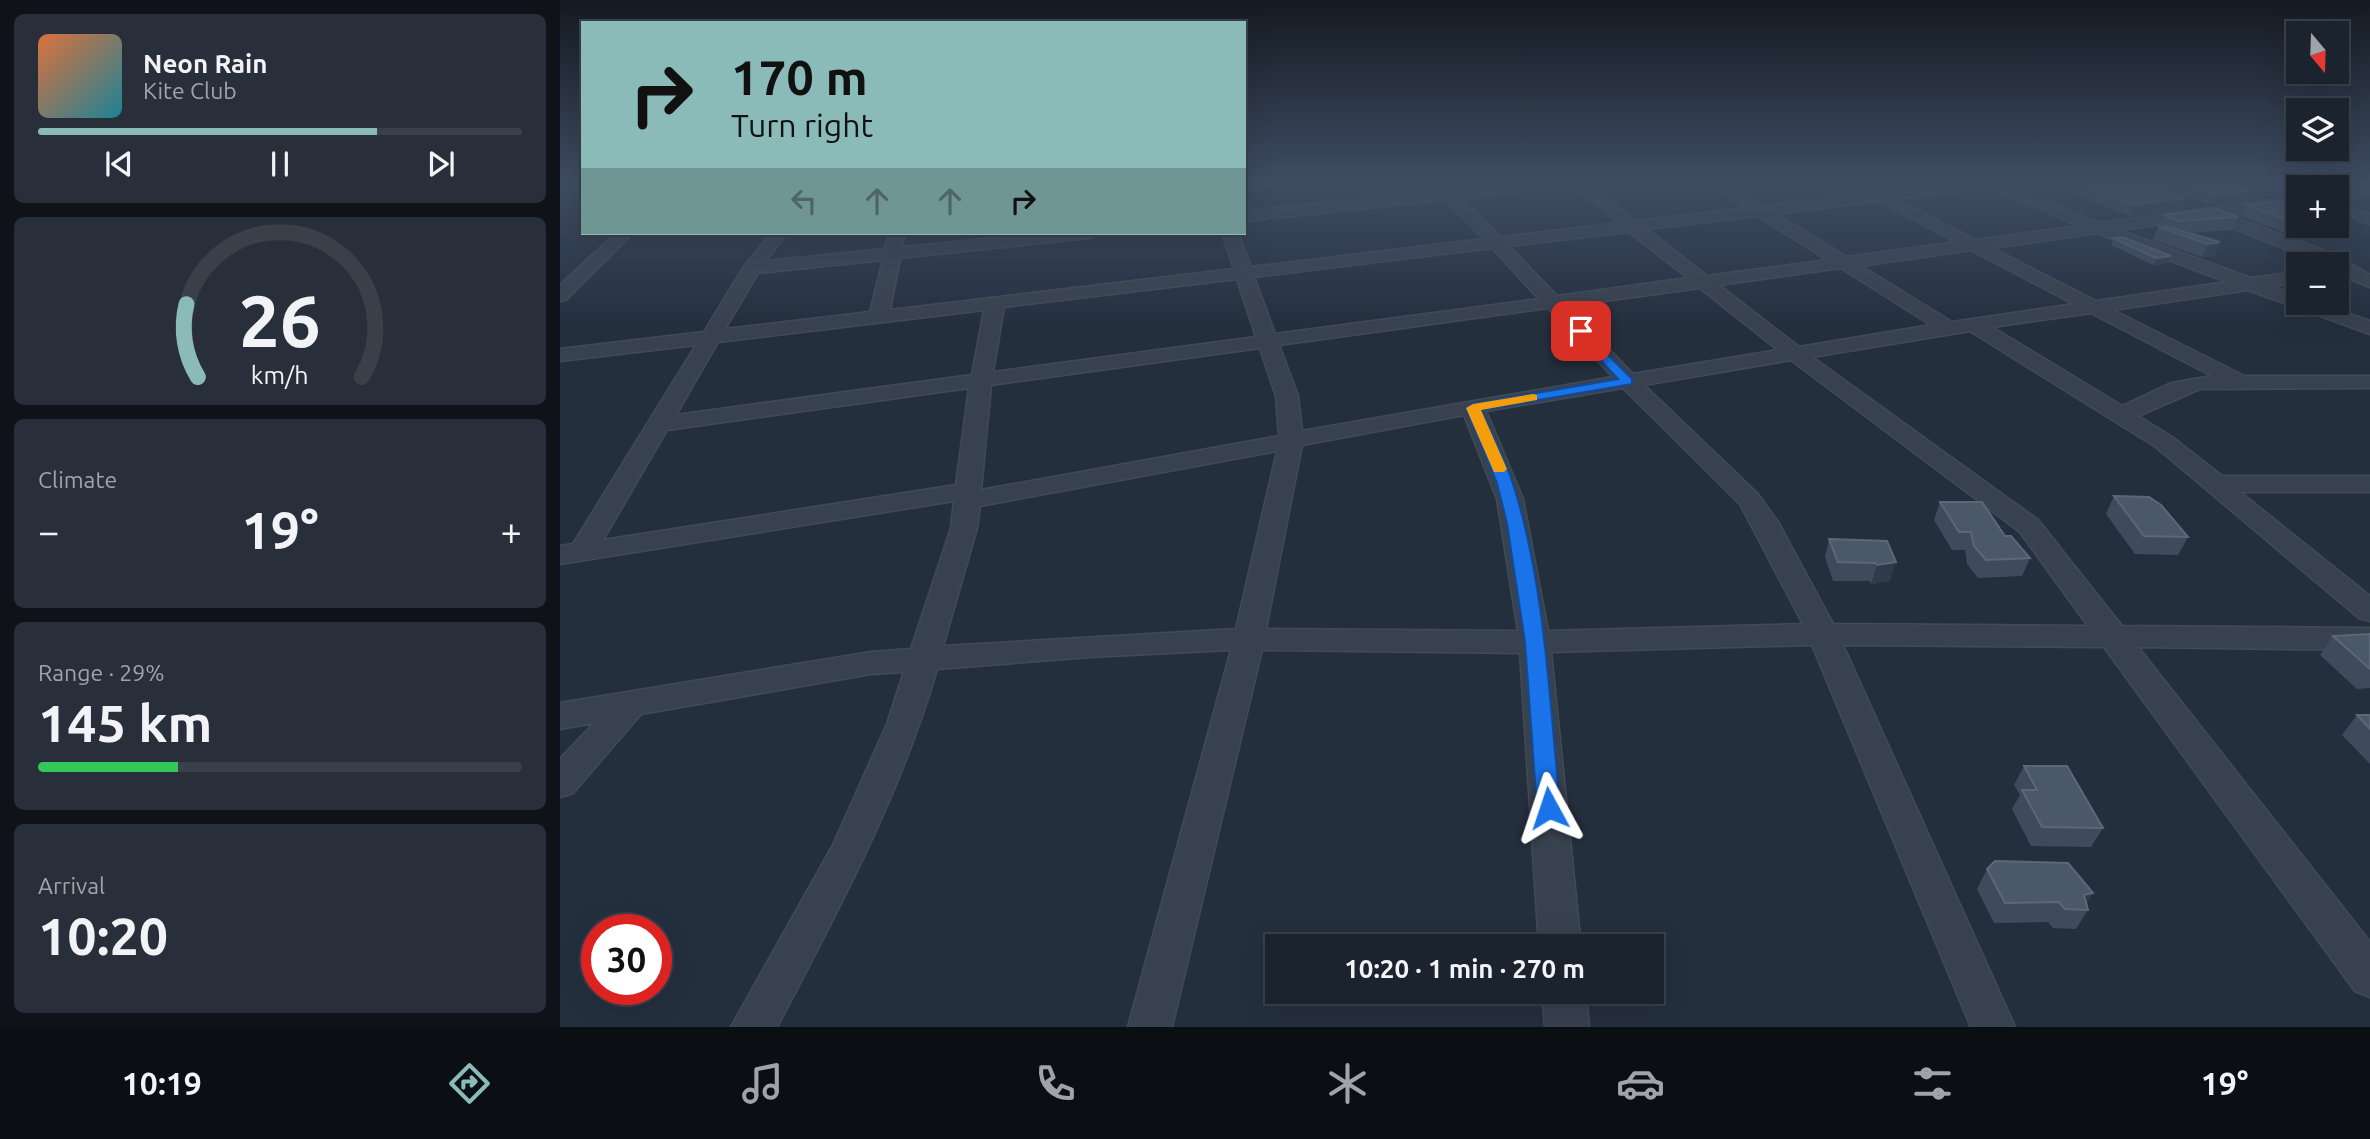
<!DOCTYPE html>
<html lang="en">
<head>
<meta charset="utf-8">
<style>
	body { margin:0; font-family:Ubuntu,sans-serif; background:#282f3a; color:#f1f3f6; height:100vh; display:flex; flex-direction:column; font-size:26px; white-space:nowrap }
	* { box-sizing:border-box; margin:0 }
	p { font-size:23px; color:#a0a4aa }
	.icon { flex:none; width:38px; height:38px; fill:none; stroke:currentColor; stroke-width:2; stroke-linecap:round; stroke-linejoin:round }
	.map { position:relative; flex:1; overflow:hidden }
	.sheet { display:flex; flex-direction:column; gap:14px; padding:14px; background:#0f1319; width:560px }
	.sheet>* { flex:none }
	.hud { position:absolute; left:21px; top:21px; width:665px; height:214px; border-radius:0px; box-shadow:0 7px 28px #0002,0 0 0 2px #39404a; background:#8bbbb9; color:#111; overflow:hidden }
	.needle { width:46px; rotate:161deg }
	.tools { position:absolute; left:1726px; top:21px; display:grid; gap:14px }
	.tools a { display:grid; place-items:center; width:63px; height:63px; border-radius:0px; background:#1b232e; box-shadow:0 7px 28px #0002,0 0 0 2px #39404a; font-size:35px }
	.speed { position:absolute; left:21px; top:914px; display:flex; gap:14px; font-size:35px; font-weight:700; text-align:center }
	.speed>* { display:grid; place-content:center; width:91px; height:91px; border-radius:50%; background:#1b232e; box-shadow:0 7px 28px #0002,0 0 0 2px #39404a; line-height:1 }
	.speed .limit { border:10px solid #d22; background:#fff; color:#111 }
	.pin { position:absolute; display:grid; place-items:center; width:60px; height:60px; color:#fff; margin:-30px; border-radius:14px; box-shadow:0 4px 10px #0006 }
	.me { position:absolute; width:77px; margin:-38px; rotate:355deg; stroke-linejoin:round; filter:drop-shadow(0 0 5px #0008) }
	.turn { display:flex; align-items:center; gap:24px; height:147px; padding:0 35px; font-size:32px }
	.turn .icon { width:91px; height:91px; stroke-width:2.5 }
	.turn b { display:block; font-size:49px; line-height:60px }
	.lanes { display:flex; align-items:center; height:66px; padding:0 35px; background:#0003; justify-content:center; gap:35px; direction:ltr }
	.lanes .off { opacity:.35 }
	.big { font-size:52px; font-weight:600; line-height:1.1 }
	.sheet .widget { flex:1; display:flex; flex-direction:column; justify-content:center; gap:10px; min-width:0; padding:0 24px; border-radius:10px; background:#282f3a }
	.sheet .dial { align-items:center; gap:0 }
	.dial svg { height:182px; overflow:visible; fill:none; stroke:#39404a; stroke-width:7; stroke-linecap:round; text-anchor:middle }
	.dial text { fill:#f1f3f6; stroke:none }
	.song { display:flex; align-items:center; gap:21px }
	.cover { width:84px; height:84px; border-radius:10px; background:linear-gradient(135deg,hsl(20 70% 55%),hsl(190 70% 35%)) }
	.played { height:7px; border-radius:4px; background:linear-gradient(90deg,#8bbbb9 70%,#39404a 70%) }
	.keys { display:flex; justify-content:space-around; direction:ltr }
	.heat { display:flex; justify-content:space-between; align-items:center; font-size:38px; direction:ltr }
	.charge { height:10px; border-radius:5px; background:linear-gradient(90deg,#34c759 29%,#39404a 0) }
	.trip { position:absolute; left:705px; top:934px; width:399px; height:70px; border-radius:0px; background:#1b232e; box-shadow:0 7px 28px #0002,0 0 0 2px #39404a; font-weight:600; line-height:70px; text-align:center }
	.tabs { display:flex; height:112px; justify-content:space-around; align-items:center; background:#0b0e12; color:#a0a4aa }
	.tabs .icon { width:49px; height:49px }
	.tabs .current { color:#8bbbb9 }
	.tabs b { font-size:32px; color:#f1f3f6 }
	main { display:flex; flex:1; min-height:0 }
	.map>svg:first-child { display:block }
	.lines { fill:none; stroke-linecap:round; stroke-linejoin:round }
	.street-casing { stroke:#414a57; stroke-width:3 }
	.street { fill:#38414e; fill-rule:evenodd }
	.wall { fill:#3f4b5c }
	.shaded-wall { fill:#2f3b4b }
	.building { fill:#4b5868; stroke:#5c6777; stroke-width:2 }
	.route { fill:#1a73e8; stroke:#114b97; stroke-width:2 }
	.slow { fill:#f59e0b }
</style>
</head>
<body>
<main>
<section class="sheet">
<div class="widget">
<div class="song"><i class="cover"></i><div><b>Neon Rain</b><p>Kite Club</p></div></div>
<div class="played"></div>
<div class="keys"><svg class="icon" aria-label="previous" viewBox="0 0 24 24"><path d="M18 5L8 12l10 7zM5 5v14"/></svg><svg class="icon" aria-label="pause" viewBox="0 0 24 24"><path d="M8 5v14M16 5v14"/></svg><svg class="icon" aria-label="next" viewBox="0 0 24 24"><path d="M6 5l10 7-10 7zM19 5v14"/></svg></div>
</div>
<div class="widget dial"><svg viewBox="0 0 100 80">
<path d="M14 69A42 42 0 1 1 86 69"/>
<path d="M14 69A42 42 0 0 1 9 37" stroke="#8bbbb9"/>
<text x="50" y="56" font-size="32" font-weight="700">26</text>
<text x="50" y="72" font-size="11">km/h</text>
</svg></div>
<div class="widget"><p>Climate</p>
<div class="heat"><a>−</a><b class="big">19°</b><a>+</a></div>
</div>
<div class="widget"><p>Range · 29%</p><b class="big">145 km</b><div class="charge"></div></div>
<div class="widget"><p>Arrival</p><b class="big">10:20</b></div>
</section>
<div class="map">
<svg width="1810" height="1027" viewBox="0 0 1810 1027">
	<rect width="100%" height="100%" fill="#242f3e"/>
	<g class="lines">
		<defs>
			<path id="street" d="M871,182h15l8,8 79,-8h52l51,39 110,-13 -39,-26h17l39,24 114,-15 91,-9h41l-2,3 93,38 193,-26 -40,-15h21l24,7v17l-70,9 106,39 36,21v12l-25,-10 -9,1v-14h-11l-118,-46 -88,12 132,48 47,-6v10l-26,4 26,10v7h19l53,18v13l-122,-44 -135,20 131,66h126v12l-170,1 -62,27 34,21 50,39h148v16h-130l130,104v25l-11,-3 -203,-171 -186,-116 -158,26 226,163 84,106 248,2v22l-232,-3 232,295v55l-15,-6 -251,-344 -261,-2 172,382h-44l-159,-382 -261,7 30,295h-42l-19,-294 -258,-3 -90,377h-44l103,-377 -141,7 -153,12c-37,127 -99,242 -160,358h-46l102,-182 54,-121 17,-52 -33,2 -230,40 -68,79 -13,4v-38l34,-36 -34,6v-26l311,-51 40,-3 40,-121 3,-27 -394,63v-18l13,-2 123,-199 -136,16v-12l144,-17 39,-64 28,-35h16l-21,28 119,-12 4,-16h16l-3,14 143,-14h53l-8,5 -190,20 -10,52 344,-41 -12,-36h16l13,34 233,-28 -38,-39 -202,21v-10l195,-20zM1013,186l46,37 -119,14 -38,-39zM1429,188l90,38 -103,14 -80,-41zM1318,201l78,41 -109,15 -71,-43zM1198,216l69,44 -120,16 -60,-47zM1069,232l59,46 -131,18 -48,-50zM1537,233l130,49 -131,19 -104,-53zM932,248l47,51 -264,35 -21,-57zM1411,250l103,54 -122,18 -91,-56zM323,260l-13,52 -145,17 33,-56zM1281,268l90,57 -132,22 -80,-62zM677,279l19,58 -263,35 11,-65zM1140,288l78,62 -145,24 -66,-68zM988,308l65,69 -311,54 -4,-35 -19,-51zM424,310l-12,65 -296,40 42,-73zM1531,313l121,63 -41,7 -49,23 -130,-79zM700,348l16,48 3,40 -298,54 10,-105zM1231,360l229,172 68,94 -255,-2 -55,-102 -20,-28 -114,-109zM409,388l-13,97 -353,55 64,-110zM1063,388l117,116 63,120 -255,7 -25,-132 -37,-88zM904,415l33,84 21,132 -252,-2 36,-184zM717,451l-41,178 -293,17 34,-118 3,-22z
				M1810,188v8l-34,4v-8z
				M1776,202l34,12v10l-34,-12z
				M56,233h17l-66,66 -7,2v-16z
				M982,992h44l3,35h-44z"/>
		</defs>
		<use href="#street" class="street-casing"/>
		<use href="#street" class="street"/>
	</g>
	<path class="wall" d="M1504,182h79l37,28 -50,6 -69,-27z
		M1589,182h74l27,9 -5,10 -34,4 -62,-22z
		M1686,205l107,11 -6,12 -58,6 -48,-18z
		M1603,215l75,2 -6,13 -43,3 31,9 -6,14 -12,1 -49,-17z
		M1553,238l58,18 -3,7 -15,2 -42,-20z
		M1554,496l74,41 -10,18 -43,-1 -29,-40z
		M1380,502l65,34 25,22 -8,18 -44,2 -11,-14 -2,-14h-13l-18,-30z
		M1269,539l58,2 3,40 -19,3 -1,-3h-37l-8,-24z
		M1810,634v54l-13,1 -37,-34 13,-19z
		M1797,715h13v49l-28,-29z
		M1464,766l79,62 -12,19 -60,-1 -19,-37 8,-14 -6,-10z
		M1427,869l106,24 -6,10 1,7 -12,19 -23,-1 -5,-6 -54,1 -17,-34z"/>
	<path class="shaded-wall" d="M1690,191l-5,10 -34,4 5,-10z
		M1625,198l-5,12 -50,6 4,-11z
		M1793,216l-6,12 -58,6 6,-11h3v3h38v-8z
		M1660,242l-6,14 -12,1 6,-13z
		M1611,256l-3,7 -15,2 3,-7z
		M1336,562l-6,19 -19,3 6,-19z
		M1533,893l-10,17 1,-15z"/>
	<path class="building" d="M1515,182h68l42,16 -51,7z
		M1618,182h45l27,9 -34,4z
		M1738,199v24h-3l-49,-18z
		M1654,208l24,9 -59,4 -16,-6z
		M1776,209l17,7 -17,2z
		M1605,226l55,16 -12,2 -49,-17z
		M1562,237l49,19 -15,2 -43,-20z
		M1554,496l35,1 12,8 27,32 -44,-1z
		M1380,502h42l23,34h6l19,22 -44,2 -12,-14 -3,-14h-12z
		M1269,539l58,2 9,21 -19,3 -1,-2 -38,-1z
		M1810,634v35l-37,-33z
		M1797,715h13v14z
		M1464,766h43l36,62 -61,-1 -20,-37h15z
		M1435,861l73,2 25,30 -9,2 4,15 -23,-1 -6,-7 -54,1 -18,-34z"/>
	<linearGradient id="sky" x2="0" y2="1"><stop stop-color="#141a22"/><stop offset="0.56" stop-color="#3f4d63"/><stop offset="1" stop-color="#3f4d63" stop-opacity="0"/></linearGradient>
	<rect width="1810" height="326" fill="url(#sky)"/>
	<path class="route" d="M1021,328l51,51v5l-151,26c11,25 24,49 32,74 32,99 37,221 47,324l-4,7 -7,2 -8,-2 -4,-7 -12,-166 -18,-119 -10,-40 -31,-75 7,-4 145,-25 -41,-45v-5z"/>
	<path class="slow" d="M973,394l4,1v5l-56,10 26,59 -3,3h-10l-28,-64 7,-4z"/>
</svg>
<div class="tools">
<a><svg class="needle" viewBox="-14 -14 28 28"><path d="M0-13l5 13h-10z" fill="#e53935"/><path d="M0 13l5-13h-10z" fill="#a0a4aa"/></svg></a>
<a><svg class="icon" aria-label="layers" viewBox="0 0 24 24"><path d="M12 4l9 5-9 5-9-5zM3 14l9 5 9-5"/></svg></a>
<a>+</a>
<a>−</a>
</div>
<div class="speed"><div class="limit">30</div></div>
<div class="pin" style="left:1021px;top:331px;background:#d93025"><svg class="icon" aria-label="arrive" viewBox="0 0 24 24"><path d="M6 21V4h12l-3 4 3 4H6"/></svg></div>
<svg class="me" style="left:989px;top:808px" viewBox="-20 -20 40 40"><path d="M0-17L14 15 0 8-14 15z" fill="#1a73e8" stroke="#fff" stroke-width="4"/></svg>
<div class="trip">10:20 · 1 min · 270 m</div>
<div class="hud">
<div class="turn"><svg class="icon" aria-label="right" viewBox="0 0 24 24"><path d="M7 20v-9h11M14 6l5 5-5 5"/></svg><div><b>170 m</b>Turn right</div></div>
<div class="lanes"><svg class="icon off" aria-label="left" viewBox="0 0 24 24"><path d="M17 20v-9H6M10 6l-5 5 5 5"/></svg><svg class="icon off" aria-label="ahead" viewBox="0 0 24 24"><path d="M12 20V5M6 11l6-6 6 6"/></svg><svg class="icon off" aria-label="ahead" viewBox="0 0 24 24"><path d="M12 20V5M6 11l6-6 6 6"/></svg><svg class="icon" aria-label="right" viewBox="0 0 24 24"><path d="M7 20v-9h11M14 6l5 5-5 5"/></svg></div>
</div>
</div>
</main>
<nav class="tabs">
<b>10:19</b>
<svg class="icon current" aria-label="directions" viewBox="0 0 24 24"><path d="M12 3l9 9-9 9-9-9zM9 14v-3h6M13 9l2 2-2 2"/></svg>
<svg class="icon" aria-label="music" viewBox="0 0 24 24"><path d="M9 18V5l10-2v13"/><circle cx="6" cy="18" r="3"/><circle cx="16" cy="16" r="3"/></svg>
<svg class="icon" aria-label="phone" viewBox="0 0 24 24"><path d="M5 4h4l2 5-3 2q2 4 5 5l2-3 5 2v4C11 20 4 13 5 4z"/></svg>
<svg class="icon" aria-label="climate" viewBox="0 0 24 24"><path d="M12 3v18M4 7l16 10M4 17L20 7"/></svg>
<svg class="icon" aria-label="car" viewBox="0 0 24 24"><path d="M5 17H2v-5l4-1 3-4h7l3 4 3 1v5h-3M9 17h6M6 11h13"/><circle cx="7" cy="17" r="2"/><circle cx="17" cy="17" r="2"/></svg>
<svg class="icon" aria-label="filters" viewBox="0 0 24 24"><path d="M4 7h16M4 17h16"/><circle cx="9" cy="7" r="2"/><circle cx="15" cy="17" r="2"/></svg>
<b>19°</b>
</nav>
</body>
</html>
